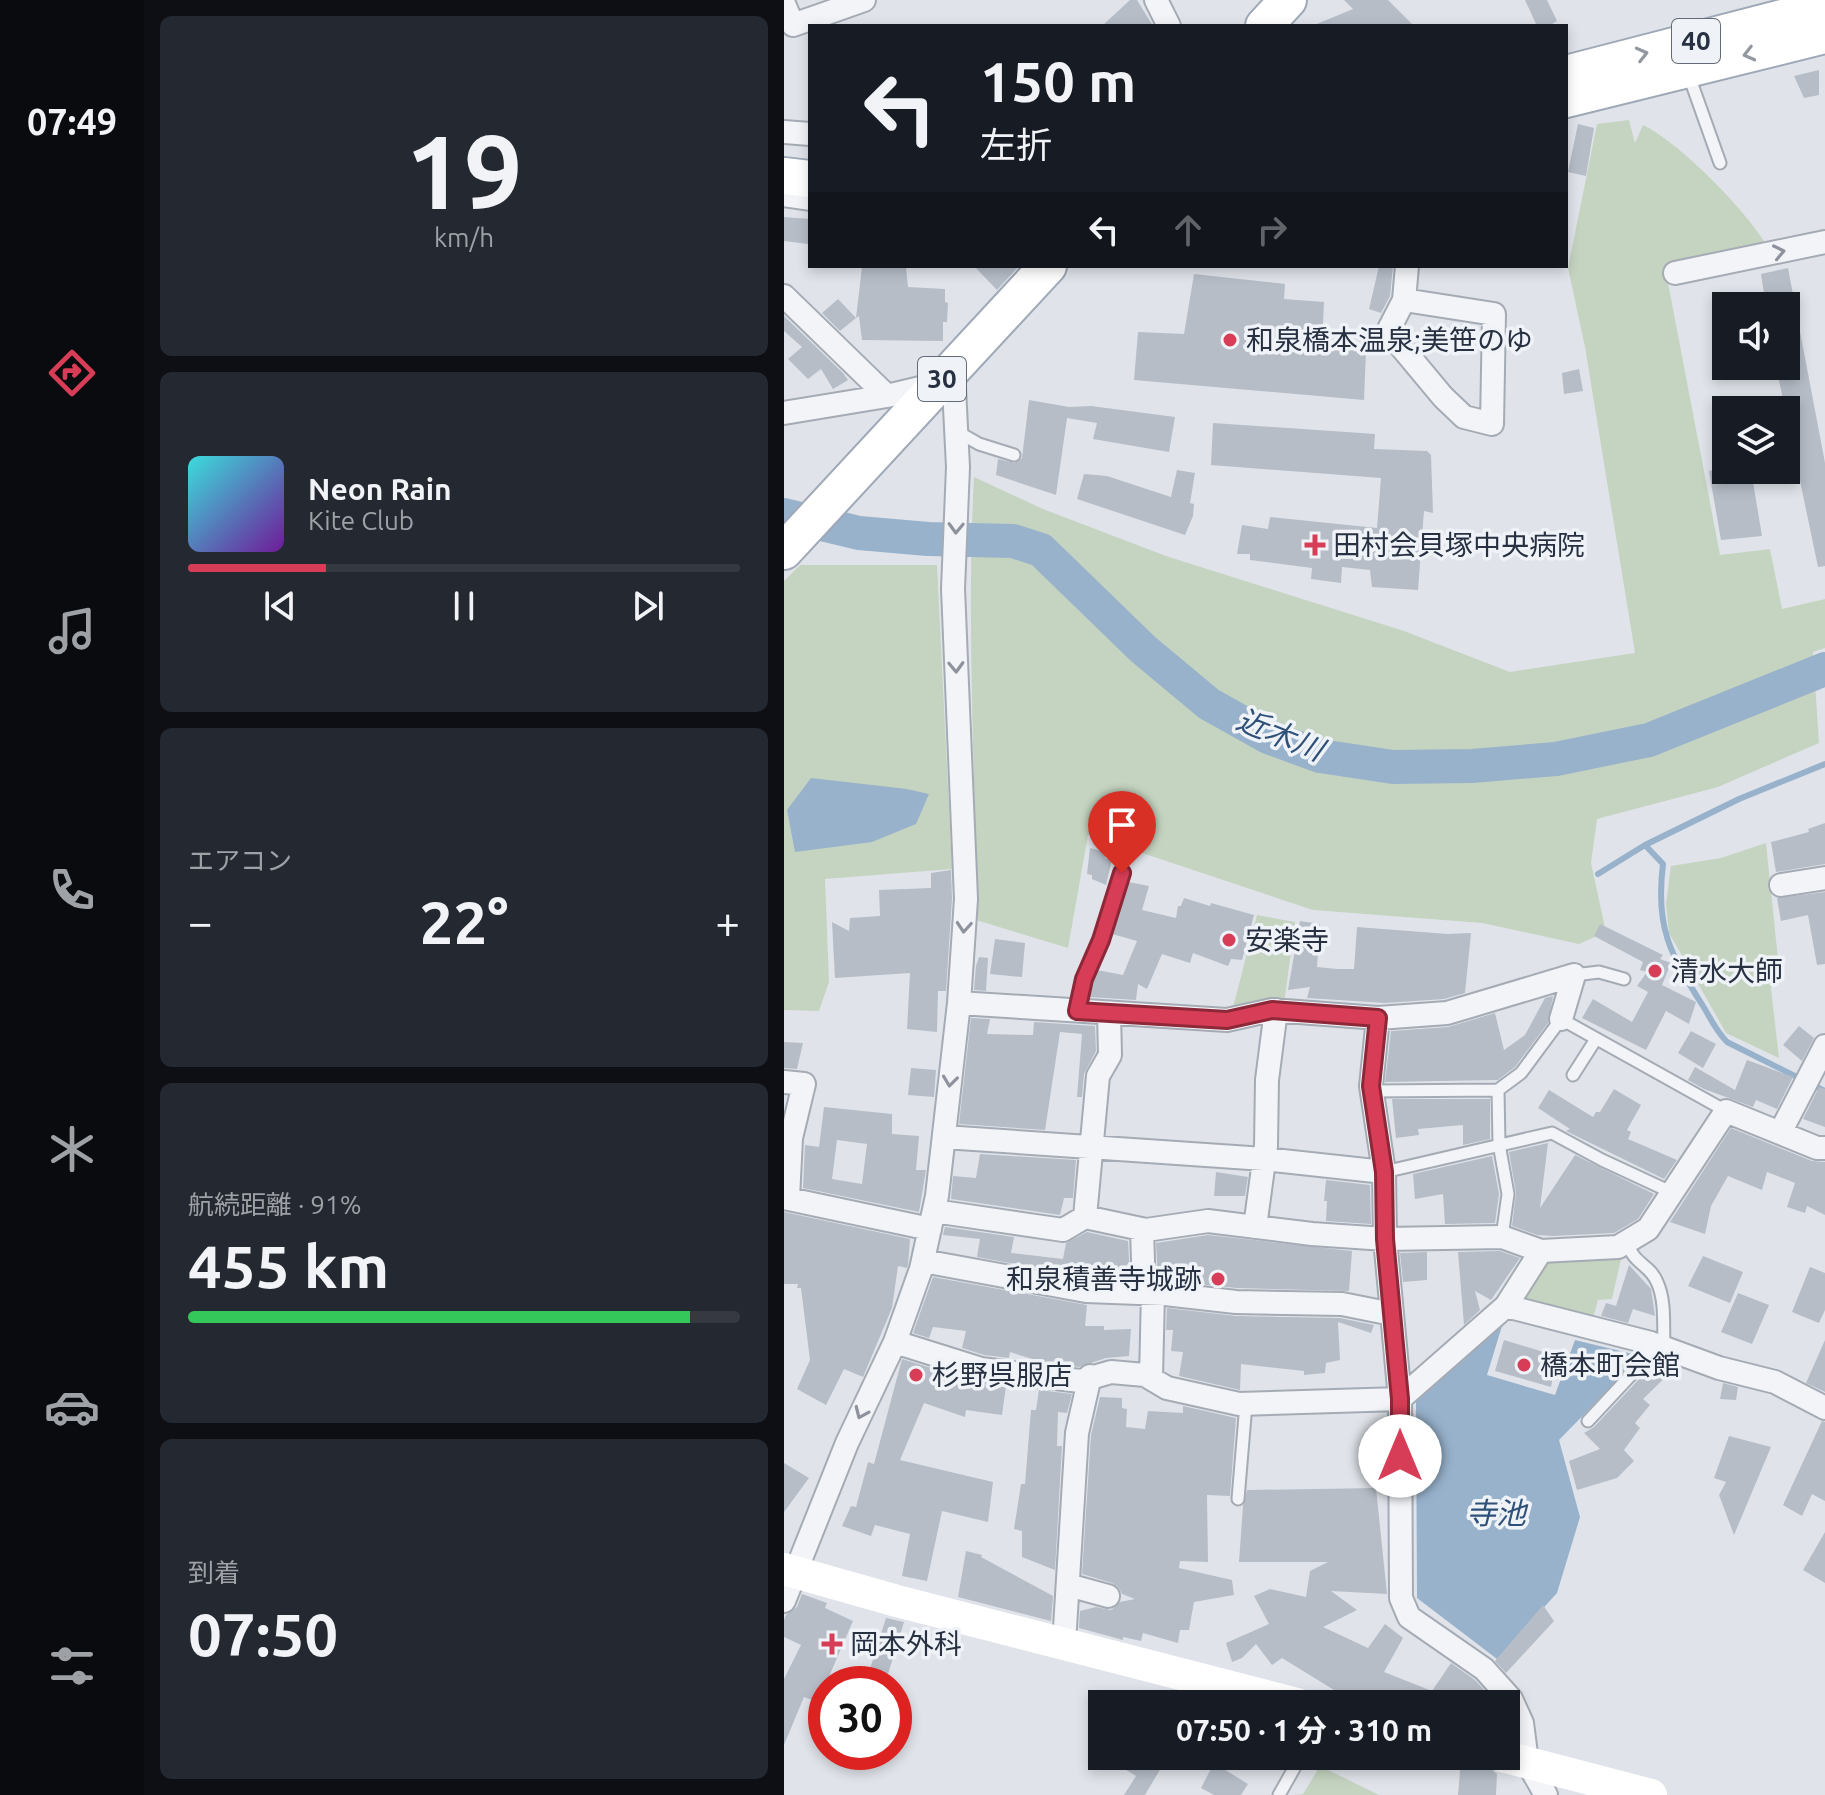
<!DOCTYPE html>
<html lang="ja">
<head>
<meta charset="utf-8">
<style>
	body { margin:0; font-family:Ubuntu,"Noto Sans JP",sans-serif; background:#242831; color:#f1f3f6; height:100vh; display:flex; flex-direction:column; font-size:30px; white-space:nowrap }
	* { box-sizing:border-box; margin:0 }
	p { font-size:26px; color:#9ea1a6 }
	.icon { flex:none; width:44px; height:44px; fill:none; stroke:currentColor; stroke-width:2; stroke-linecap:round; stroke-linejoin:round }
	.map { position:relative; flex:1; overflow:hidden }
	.drawer { display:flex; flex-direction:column; gap:16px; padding:16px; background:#0d0f14; width:640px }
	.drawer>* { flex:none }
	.banner { position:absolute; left:24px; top:24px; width:760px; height:244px; border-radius:0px; box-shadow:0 4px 12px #0003; background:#171b24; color:#f1f3f6; overflow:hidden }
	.tools { position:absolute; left:928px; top:292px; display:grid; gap:16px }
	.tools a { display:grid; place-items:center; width:88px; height:88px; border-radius:0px; background:#171b24; box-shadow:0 4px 12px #0003; font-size:40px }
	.speed { position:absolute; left:24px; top:1666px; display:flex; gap:16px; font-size:40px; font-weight:700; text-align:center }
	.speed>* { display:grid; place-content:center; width:104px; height:104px; border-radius:50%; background:#171b24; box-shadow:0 4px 12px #0003; line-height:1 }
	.speed .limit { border:12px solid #d22; background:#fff; color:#111 }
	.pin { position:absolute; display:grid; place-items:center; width:68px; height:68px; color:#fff; margin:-82px -34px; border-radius:50% 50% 50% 0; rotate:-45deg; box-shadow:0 0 8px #0007 }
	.pin .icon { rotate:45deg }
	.me { position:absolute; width:88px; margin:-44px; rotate:0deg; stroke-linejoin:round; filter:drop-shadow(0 0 6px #0008) }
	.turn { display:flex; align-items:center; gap:28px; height:168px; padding:0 40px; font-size:36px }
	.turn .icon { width:104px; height:104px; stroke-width:2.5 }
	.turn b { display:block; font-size:56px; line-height:68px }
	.lanes { display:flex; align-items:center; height:76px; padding:0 40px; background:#0003; justify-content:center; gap:40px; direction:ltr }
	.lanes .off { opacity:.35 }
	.big { font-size:60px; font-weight:700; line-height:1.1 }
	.drawer .widget { flex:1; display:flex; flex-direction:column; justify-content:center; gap:12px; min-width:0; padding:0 28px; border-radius:12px; background:#242831 }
	.drawer .dial { align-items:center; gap:0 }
	.dial b { font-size:104px; line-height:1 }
	.song { display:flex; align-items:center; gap:24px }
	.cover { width:96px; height:96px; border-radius:12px; background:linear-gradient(135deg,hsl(180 70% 55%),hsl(280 70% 35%)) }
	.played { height:8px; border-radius:4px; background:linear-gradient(90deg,#d73d56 25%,#363941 25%) }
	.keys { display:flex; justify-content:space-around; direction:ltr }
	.heat { display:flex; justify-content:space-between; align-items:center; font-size:44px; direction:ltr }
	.charge { height:12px; border-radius:6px; background:linear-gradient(90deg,#34c759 91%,#363941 0) }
	.trip { position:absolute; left:304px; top:1690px; width:432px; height:80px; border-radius:0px; background:#171b24; box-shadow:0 4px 12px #0003; font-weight:700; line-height:80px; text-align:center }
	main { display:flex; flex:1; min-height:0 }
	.dock { display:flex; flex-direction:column; width:144px; justify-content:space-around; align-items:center; background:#090b0e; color:#9ea1a6 }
	.dock .icon { width:56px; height:56px }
	.dock .on { color:#d73d56 }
	.dock b { font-size:36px; color:#f1f3f6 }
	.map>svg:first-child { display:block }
	.green { fill:#c5d4c0 }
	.water { fill:#98b2cc }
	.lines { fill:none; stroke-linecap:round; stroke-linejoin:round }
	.stream { stroke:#98b2cc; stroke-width:6 }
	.river { stroke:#98b2cc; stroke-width:34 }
	.building { fill:#b6bdc7; fill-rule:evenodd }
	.service-casing { stroke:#a5abb4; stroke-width:15 }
	.minor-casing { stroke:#a5abb4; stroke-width:26 }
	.primary-casing { stroke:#9ea8b6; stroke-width:40 }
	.service { stroke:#f3f4f8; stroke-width:11 }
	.minor { stroke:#f3f4f8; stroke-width:22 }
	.secondary { stroke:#fff; stroke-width:32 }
	.primary { stroke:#fff; stroke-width:36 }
	.oneway { stroke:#9398a0 }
	.oneway2 { stroke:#8d929d }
	.route-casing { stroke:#8c2838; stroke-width:20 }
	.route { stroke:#d73d56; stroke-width:14 }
	.poi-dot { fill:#d73d56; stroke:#eff3f7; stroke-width:3 }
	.labels { text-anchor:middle; stroke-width:7; stroke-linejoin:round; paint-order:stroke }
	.shield { fill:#eff3f7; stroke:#636b78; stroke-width:2 }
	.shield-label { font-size:26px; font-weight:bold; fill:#273142 }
	.poi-label { font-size:28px; fill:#273142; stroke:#eff3f7; text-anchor:start }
	.water-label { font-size:30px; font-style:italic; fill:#2f5179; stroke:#eff3f7 }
</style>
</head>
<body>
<main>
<nav class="dock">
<b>07:49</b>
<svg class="icon on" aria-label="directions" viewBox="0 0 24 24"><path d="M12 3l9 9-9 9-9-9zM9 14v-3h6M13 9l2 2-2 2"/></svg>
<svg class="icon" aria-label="music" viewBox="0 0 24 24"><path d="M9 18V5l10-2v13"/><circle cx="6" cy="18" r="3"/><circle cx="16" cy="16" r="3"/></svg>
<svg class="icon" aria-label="phone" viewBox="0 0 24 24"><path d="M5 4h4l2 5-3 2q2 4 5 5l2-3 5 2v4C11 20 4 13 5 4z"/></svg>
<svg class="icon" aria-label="climate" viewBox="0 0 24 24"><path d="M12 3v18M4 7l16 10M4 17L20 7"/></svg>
<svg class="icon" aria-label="car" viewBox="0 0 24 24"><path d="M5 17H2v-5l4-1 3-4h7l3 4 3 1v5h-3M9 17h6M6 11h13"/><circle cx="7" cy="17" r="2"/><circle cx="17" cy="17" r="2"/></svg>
<svg class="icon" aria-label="filters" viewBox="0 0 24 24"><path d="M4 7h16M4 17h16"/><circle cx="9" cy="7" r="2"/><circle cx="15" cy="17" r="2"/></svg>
</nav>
<section class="drawer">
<div class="widget dial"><b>19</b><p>km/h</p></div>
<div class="widget">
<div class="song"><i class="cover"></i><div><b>Neon Rain</b><p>Kite Club</p></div></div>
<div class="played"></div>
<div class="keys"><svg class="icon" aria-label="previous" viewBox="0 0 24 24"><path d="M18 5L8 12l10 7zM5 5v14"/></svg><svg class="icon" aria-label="pause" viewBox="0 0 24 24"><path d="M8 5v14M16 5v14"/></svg><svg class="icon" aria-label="next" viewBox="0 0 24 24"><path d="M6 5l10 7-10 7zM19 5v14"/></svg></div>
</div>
<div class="widget"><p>エアコン</p>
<div class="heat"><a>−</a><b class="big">22°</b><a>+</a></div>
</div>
<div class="widget"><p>航続距離 · 91%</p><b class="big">455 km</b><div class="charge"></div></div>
<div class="widget"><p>到着</p><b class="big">07:50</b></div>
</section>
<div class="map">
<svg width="1041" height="1795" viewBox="0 0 1041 1795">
	<rect width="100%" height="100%" fill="#e0e4ea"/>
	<path class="green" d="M845,120l6,23 8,-18c36,17 104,86 124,121l-102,21 55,288 50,-6 12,60 43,-10v49l-12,4 6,91 -101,44 -121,32 -6,44 15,69 -27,12 -97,-21 -169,-13 -225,-75 -20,113 -92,-28c0,-148 -10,-295 -2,-443l69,32 123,47 238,75 106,41 125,-19 -50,-306 -17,-79 29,-144z
		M16,565h137l15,304 -127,10 4,103 -10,29 -35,-1v-429z
		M982,843l12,116 -7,30 8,69 -53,-25 -46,-81 -11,-19 -3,-29 5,-38 50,-8z
		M473,915l38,7 -11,82 -52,7z
		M839,1250l-11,49 -14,1 -5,18 -73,-22 28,-38z
		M536,1766l59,29h-85l9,-1z"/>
	<path class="water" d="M27,778l96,11 22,5 -13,30 -44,18 -77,10 -8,-42z
		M718,1326l-15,49 68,20 20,-55 66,16 -82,84 21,77 -23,76 -60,66 -80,-61 -1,-198z"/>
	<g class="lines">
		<path class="stream" d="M861,845l18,19c-8,63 7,90 40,142 8,13 13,25 24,36l98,49
			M814,874l47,-29 94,-46 86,-35"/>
		<path class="river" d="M0,515l75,18 69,6 85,2 28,9 102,99 66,55 59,33 52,19 73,11 79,-1 84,-7 93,-19 176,-71"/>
	</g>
	<path class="building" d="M346,0h7l16,26h-51z
		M560,0h44l26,26h-102l41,-17z
		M741,0h22l10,21 -8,5h-12z
		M1035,70v25l-15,3 -10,-22z
		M794,124l16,4 -8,48 -18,-4z
		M0,217l26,2 -2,25 -24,-3z
		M190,266h45l-22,24z
		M595,266h14l-3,30 -9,17 -12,-4z
		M78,267l44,1 2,19 37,2v13l3,1 -1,19h-4v19l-81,-1 -3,-24 -3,2z
		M1004,268l37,195v103l-7,1 -42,-201h10v-60h-20l-5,-32z
		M410,274l91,10 -1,15 40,3 -2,44 44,5 -2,49 -230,-20 4,-48 46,2z
		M54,299l18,19 -16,13 -18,-18z
		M0,316l59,57 5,7 -15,9 -12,-20 -13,10 -20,-20 14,-12 -18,-16z
		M795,369l4,22 -19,3 -2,-21z
		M245,400l40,7 22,-1 84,11 -6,35 -76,-13 4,-16 -30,-5 -11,77 -60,-20 2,-16 17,4 7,-5z
		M429,423l162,11 -1,15 53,2 4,4 2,58 -9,-2 -6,79 -46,-3 -2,-17 -28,-3 -1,16 -30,-4 1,-11 -62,-8v-6h-13l5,-29 26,4 2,-12 107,11 4,-50 -170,-13z
		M942,467v3h25l11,66 -41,4 -12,-69z
		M393,470l18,3 -5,30 4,1 -1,12 -8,19 -108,-36 7,-25 23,2 64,21z
		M1041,823v41l-49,8 -5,-30 38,-10 -1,-3z
		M306,848l15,4v6l7,2 -6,25 -14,-6v-4l-5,-1z
		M167,870l1,29 -6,92h-8l-1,41 -30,-3 3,-56 -75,5 -3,-56 17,9 1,-13 30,-2 -1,-26 52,-2v-15z
		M344,882l21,4 -7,24 34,8 2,-12h3l3,-8 26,8 1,-3 43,12 -12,45 -11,-1 -3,7 -35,-13 -3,10 -28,-9 -15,35 -9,-5 -2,16 -47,-3 8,-27 26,5 14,-34 -25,-7z
		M1041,892v72l-8,1 -9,-50 -27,6 -4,-23z
		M516,921l20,3 -3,43 20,2h17l3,-42 91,7 23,-1 -6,60 -21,6 -59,4 -78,-5 3,-11 -22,3z
		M816,924l63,31 -3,4 11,4 -9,22 34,17 -7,22 -23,-13 -20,39 -64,-32 11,-19 39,23 16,-30 -11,-6 10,-14 -7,-2 3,-8 -49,-26z
		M211,939l30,4 -3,34 -32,-3z
		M195,957l9,1 -2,33 -12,-1 2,-24z
		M769,996l-5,27 -33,44 -17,13 -113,2 6,-51 57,-4 47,-14 9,37 21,-15 20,-37z
		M187,1018l19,1 -3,15 46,1 1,-13 61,4 1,25 -12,23 -2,23h-5l5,-63 -22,-2 -15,98 -86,-6z
		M1015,1026l15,12 -12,23 -19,-16z
		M907,1031l25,13 -13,24 -25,-15z
		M0,1042l19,1 -6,26 -13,-1z
		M963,1060l46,17 -16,32 -21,-9 -3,7 -49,-18 -16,-9 7,-13 40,23z
		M127,1068l25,2 -2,27 -26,-2z
		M1035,1087l6,2v38l-22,-8z
		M830,1089l27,16 -14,25 4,2 -3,7 49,21 -13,19 -98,-48 4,-2 -32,-21 11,-18 44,27 3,-5h4z
		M608,1099h98v40l-27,6v-20l-45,4 1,6 -23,3z
		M40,1107l68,7v20l27,2 -3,34h10l-7,42 -116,-24 2,-43 14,2zM53,1140l30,4 -5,40 -30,-5z
		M947,1128l81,33 13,1v53l-18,-9 -2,7 -18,-6 8,-24 -28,-11 -5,18 -34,-14 -17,30 -6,28 -35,-12z
		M764,1143l-8,65 35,-53 79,39 -16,25 -24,14 -61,3 -16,-1 -25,-9 4,-33 -7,-41z
		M196,1154l96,6 -3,38h-9l-4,17 -109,-16 2,-23 23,2z
		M708,1156l7,38 -4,29 -50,1 -2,-30 -28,5 -2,-25z
		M432,1172l32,5 -3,19h-31z
		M542,1180l44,5 1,39 -45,-3 1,-20h-3z
		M0,1212l126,27 -2,26 -1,3 -9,-2 -6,42 -29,69 -19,-8 -18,36 -29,-16 13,-29 -9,-72h-4l1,-4h-14z
		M161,1227l69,10 -3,16 52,6 3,-16 21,-11 41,9 2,38 -42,-2 -111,-20 3,-18 -37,-4z
		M424,1235l144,16 -3,40 -112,-3 -79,-8 -2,-37z
		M716,1251l20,7 -29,42 -16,-9 5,19 -16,15 -6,-73z
		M643,1252v28l-24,2 -3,-29z
		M919,1256l40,16 -13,31 -42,-17z
		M845,1265l22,24 4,27 -22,-7 -5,14 -27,-7 5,-13 10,3z
		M1026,1267l15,6v37l-6,13 -27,-11z
		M149,1277l154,28 -2,21h19v4l27,-1 -2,27 -23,2 -27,9 -37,-5 -32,-10 -1,6 -25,-3 -22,-7 4,-17 -33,-4 -4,11 -16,-5z
		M954,1293l31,12 -17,39 -31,-12z
		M383,1308l69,8 104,2 34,7 -3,8 -33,-11 2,38 -14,3 -1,10 -21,2v-4l-63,-7 -1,26 -61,-14 4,-24 -12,-1 2,-21h-7z
		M720,1340l53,16 -6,31 -56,-16z
		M1041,1340v52l-19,-9z
		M118,1359l75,23 29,4 -4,29 -36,-5 -1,7 -41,-14 -24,57 93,22 -5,40 -46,-11 -15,70 -25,-5 8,-42 -35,-9 -4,11 -29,-10 9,-20 5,1 12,-45 6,2z
		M873,1360l16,10 -30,29 7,6 -15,18 5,5 -16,22 10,11 -17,17 -40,12 -8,-29 31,-12 -16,-16 10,-6z
		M939,1383l15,4 -2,13 -16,-1z
		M255,1390l33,4 -5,19 -9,-1 -1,34h5l-7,124 -33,-13v-26l-8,-2 7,-45h4l6,-74h5z
		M316,1397l22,1v10l5,1 -1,18 19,2 3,-18 35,2v-7l53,12 -6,78 -23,-1 1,67 -28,-1 -1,7 53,12 2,15 -40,7 -5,28h-9l-2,13 -35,-10 -2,8 -18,-4v3l-44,-12 1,-17 16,-4 15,3 9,-8 15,-3 -13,-5 -4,-7 -6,-4 -30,-9 9,-139z
		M1038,1421l3,1v79l-13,-7 -10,22 -19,-11z
		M945,1436l42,11 -37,88 -15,-40 7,-13 -12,-4z
		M0,1463l25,15 -25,34z
		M592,1488l11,106 -56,-3 26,19 -34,17 45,21 17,-24 18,14 -19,34 48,19 19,-28 24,17 22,24h-117l-19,-6 -4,5 -28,-7 5,-6 -52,-32 -10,7 -16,-21 -14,14 -10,4 -6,-19 43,-19 -15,-28 16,-7 36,8 4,-26 18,-9h-89l4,-56 4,-16z
		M1041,1532v51l-22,-13z
		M182,1551l16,4 -1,2 72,39 -2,25 -93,-24z
		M18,1594l25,9 -2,5 28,13 -35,81 -14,-5 -20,48v-66l17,-34 -17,-8v-17l2,-5 11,-8z
		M759,1605l11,16 -48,52 -11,-12z
		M102,1618l18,4 -16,52 -18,-5z
		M393,1693l44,11h-36l-9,-7z
		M320,1756h64l-23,39h-21l12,-19z
		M677,1761l24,3 12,10 -1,21h-38z
		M430,1763l34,21 -7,11h-27l-13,-7z"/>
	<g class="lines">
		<defs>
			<path id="service" d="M904,73l32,90
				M174,432l21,12 35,11
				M790,975l25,-3 25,7
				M293,1011l7,-32 17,-39 21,-67
				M789,1075l23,-36
				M588,1091l126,-1
				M600,1172l168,-39 50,27 71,33
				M718,1237l6,-43 -9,-50 -1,-54 23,-17 40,-54 165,92
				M843,1241c6,24 22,22 30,41 9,19 6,45 7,66
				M804,1421l70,-75
				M454,1499l8,-95
				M495,1795l22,-39"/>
			<path id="minor" d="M372,0l13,26
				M0,4l9,21 71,-25
				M0,132l26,2
				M0,195l26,4
				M891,273l150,-31
				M0,296l103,100
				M620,300l90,14 -2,110 -28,-7 -21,-20 -55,-66 16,-31 3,-34
				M0,413l103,-17 50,-12
				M997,885l44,-7
				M175,1003l268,17 45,-10 106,8 69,-5 127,-38 -13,44
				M594,1018l-7,68 13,86 1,67 15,160 1,199 8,19 75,52 27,30 11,24 5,39 19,33
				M0,1082l20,2 -13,54 -3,60
				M996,1133l45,-87
				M160,1137l320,22 120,13
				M0,1198l146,31
				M150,1211l129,19 22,-13 61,13 62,-9 104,13 73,5 117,-2 39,14
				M301,1217l13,-141 12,-21 -1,-42
				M471,1227l11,-81 1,-66 9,-70
				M358,1229l2,64
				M139,1261l163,30 79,3 71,8 106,2 50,10
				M722,1306l145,37 68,25 56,14 50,26
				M111,1342l86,27 99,12 31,-9 34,3 22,13 72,16 161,-5 106,-93 35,-55 77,-4 30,-18 78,-118 91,37h8
				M367,1378l2,-85
				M284,1585l40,11
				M0,1601l63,-158 48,-101 26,-73 16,-73 22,-193 7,-104 -13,-310 5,-122 -5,-99
				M280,1644l13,-211 13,-57"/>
			<path id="primary" d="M480,26l24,-26
				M782,74l259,-67
				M782,99l259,-64
				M0,176l26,3
				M0,551l264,-285"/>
		</defs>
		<use href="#service" class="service-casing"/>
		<use href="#minor" class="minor-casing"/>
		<use href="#primary" class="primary-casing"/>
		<use href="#service" class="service"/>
		<use href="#minor" class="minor"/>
		<path class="secondary" d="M0,1569l113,32 400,103
			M718,1756l149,39"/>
		<use href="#primary" class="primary"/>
	</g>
	<defs><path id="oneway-chevron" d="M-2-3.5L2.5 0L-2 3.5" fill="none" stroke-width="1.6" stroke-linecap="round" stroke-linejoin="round" transform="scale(2)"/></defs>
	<g class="oneway">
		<use href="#oneway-chevron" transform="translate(858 54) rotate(-14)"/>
		<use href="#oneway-chevron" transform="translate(965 54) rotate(166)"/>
	</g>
	<g class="oneway2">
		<use href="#oneway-chevron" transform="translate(995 252) rotate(-12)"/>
		<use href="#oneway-chevron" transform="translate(172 528) rotate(92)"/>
		<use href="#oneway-chevron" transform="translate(172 667) rotate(88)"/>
		<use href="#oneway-chevron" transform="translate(180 927) rotate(94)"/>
		<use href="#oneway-chevron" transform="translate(166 1081) rotate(97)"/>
		<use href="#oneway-chevron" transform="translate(77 1413) rotate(114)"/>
	</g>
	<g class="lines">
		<defs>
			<path id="route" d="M338,873l-21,67 -17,39 -7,32 150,9 45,-10 106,8 -7,68 13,86 1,67 15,160v57"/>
		</defs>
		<use href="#route" class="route-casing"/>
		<use href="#route" class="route"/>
	</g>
	<g class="poi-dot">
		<circle cx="446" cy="340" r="8"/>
		<path d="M527 533h8v8h8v8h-8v8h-8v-8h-8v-8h8z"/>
		<circle cx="445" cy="940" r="8"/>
		<circle cx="871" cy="971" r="8"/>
		<circle cx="434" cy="1279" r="8"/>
		<circle cx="740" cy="1365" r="8"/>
		<circle cx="132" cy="1375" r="8"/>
		<path d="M44 1632h8v8h8v8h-8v8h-8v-8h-8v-8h8z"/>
	</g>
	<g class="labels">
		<g class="shield">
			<rect x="888" y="19" width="48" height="44" rx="6"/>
			<rect x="134" y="357" width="48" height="44" rx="6"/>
		</g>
		<g class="shield-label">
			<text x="912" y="50">40</text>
			<text x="158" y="388">30</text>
		</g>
		<g class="poi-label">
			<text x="462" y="350">和泉橋本温泉;美笹のゆ</text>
			<text x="549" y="555">田村会貝塚中央病院</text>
			<text x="461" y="950">安楽寺</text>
			<text x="887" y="981">清水大師</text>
			<text x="418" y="1289" text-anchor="end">和泉積善寺城跡</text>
			<text x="756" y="1375">橋本町会館</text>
			<text x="148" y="1385">杉野呉服店</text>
			<text x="66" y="1654">岡本外科</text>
		</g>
		<g class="water-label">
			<text transform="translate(496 735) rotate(22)" y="10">近木川</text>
			<text x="712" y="1524">寺池</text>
		</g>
	</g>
</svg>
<div class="tools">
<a><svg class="icon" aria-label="sound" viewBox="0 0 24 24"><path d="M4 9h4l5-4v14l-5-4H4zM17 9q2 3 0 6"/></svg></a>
<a><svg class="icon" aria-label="layers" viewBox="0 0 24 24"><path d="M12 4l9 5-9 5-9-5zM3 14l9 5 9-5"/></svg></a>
</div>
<div class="speed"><div class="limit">30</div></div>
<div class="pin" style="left:338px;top:873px;background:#d93025"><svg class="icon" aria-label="arrive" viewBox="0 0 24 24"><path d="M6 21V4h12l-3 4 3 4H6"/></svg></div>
<svg class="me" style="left:616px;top:1456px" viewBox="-20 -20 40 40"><circle r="19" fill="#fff"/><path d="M0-13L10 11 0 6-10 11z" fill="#d73d56"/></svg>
<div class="trip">07:50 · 1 分 · 310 m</div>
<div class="banner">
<div class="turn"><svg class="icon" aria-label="left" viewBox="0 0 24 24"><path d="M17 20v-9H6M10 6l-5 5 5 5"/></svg><div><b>150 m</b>左折</div></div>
<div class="lanes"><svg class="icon" aria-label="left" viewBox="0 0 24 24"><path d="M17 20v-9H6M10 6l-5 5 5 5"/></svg><svg class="icon off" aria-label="ahead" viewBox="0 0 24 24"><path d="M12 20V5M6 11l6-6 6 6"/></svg><svg class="icon off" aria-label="right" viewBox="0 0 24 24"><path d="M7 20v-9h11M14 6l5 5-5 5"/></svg></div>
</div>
</div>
</main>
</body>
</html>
